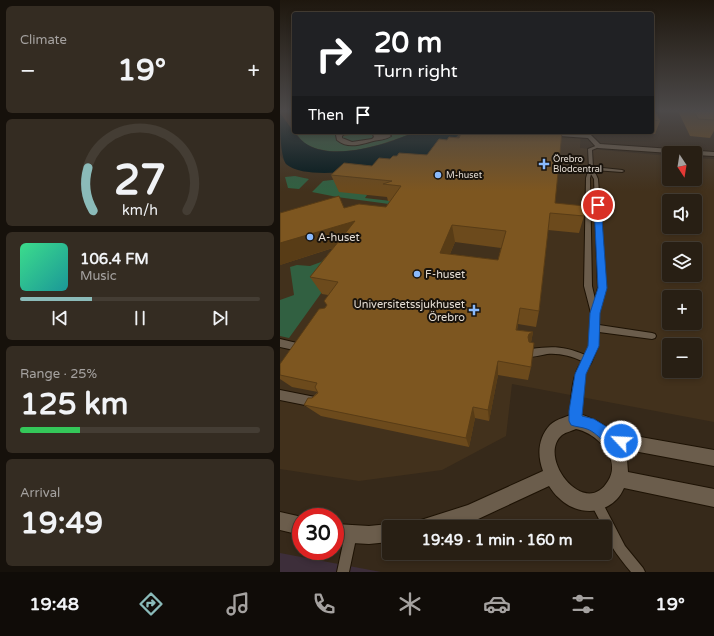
<!DOCTYPE html>
<html lang="en">
<head>
<meta charset="utf-8">
<style>
	body { margin:0; font-family:"Varela Round",sans-serif; background:#342c22; color:#f1f3f6; height:100vh; display:flex; flex-direction:column; font-size:15px; white-space:nowrap }
	* { box-sizing:border-box; margin:0 }
	p { font-size:13px; color:#a5a2a0 }
	.icon { flex:none; width:22px; height:22px; fill:none; stroke:currentColor; stroke-width:2; stroke-linecap:round; stroke-linejoin:round }
	.map { position:relative; flex:1; overflow:hidden }
	.details { display:flex; flex-direction:column; gap:6px; padding:6px; background:#16110b; width:280px }
	.details>* { flex:none }
	.hud { position:absolute; left:12px; top:12px; width:362px; height:122px; border-radius:4px; box-shadow:0 2px 6px #0003,0 0 0 1px #443d34; background:#202124; color:#fff; overflow:hidden }
	.needle { width:26px; rotate:168deg }
	.buttons { position:absolute; left:382px; top:146px; display:grid; gap:8px }
	.buttons a { display:grid; place-items:center; width:40px; height:40px; border-radius:4px; background:#281f14; box-shadow:0 2px 6px #0003,0 0 0 1px #443d34; font-size:20px }
	.speed { position:absolute; left:12px; top:508px; display:flex; gap:8px; font-size:20px; font-weight:700; text-align:center }
	.speed>* { display:grid; place-content:center; width:52px; height:52px; border-radius:50%; background:#281f14; box-shadow:0 2px 6px #0003,0 0 0 1px #443d34; line-height:1 }
	.speed .limit { border:6px solid #d22; background:#fff; color:#111 }
	.pin { position:absolute; display:grid; place-items:center; width:34px; height:34px; color:#fff; margin:-17px; border:2px solid #fff; border-radius:50%; box-shadow:0 1px 4px #0007 }
	.me { position:absolute; width:44px; margin:-22px; rotate:295deg; stroke-linejoin:round; filter:drop-shadow(0 0 3px #0008) }
	.turn { display:flex; align-items:center; gap:14px; height:84px; padding:0 16px; font-size:18px }
	.turn .icon { width:52px; height:52px; stroke-width:2.5 }
	.turn b { display:block; font-size:28px; line-height:34px }
	.then { display:flex; align-items:center; height:38px; padding:0 16px; background:#0003; gap:8px; font-size:15px }
	.big { font-size:30px; font-weight:700; line-height:1.1 }
	.details .widget { flex:1; display:flex; flex-direction:column; justify-content:center; gap:6px; min-width:0; padding:0 14px; border-radius:6px; background:#342c22 }
	.details .dial { align-items:center; gap:0 }
	.dial svg { height:104px; overflow:visible; fill:none; stroke:#443d34; stroke-width:7; stroke-linecap:round; text-anchor:middle }
	.dial text { fill:#f1f3f6; stroke:none }
	.song { display:flex; align-items:center; gap:12px }
	.cover { width:48px; height:48px; border-radius:6px; background:linear-gradient(135deg,hsl(150 70% 55%),hsl(180 70% 35%)) }
	.played { height:4px; border-radius:2px; background:linear-gradient(90deg,#8bbbb9 30%,#443d34 30%) }
	.keys { display:flex; justify-content:space-around; direction:ltr }
	.heat { display:flex; justify-content:space-between; align-items:center; font-size:22px; direction:ltr }
	.charge { height:6px; border-radius:3px; background:linear-gradient(90deg,#34c759 25%,#443d34 0) }
	.trip { position:absolute; left:102px; top:520px; width:230px; height:40px; border-radius:4px; background:#281f14; box-shadow:0 2px 6px #0003,0 0 0 1px #443d34; font-weight:700; line-height:40px; text-align:center }
	.tab-bar { display:flex; height:64px; justify-content:space-around; align-items:center; background:#100c08; color:#a5a2a0 }
	.tab-bar .icon { width:28px; height:28px }
	.tab-bar .on { color:#8bbbb9 }
	.tab-bar b { font-size:18px; color:#f1f3f6 }
	main { display:flex; flex:1; min-height:0 }
	.map>svg:first-child { display:block }
	.built { fill:#42311c; fill-rule:evenodd }
	.industrial { fill:#3d2e3a }
	.green { fill:#316041 }
	.water { fill:#00171b }
	.lines { fill:none; stroke-linecap:round; stroke-linejoin:round }
	.service-casing { stroke:#1d1204; stroke-width:2 }
	.pedestrian-casing { stroke:#1d1204; stroke-width:2 }
	.minor-casing { stroke:#1d1204; stroke-width:2 }
	.service { fill:#6b5d4c; fill-rule:evenodd }
	.pedestrian { fill:#6b5d4c; fill-rule:evenodd }
	.minor { fill:#6b5d4c; fill-rule:evenodd }
	.wall { fill:#6c4a1c; fill-rule:evenodd }
	.shaded-wall { fill:#583c16 }
	.building { fill:#7d5620; stroke:#583c16; fill-rule:evenodd }
	.route { fill:#1a73e8; stroke:#114b97 }
	.poi-dot { fill:#8abafc; stroke:#19130c; stroke-width:1.5 }
	.labels { text-anchor:middle; stroke-width:4; stroke-linejoin:round; paint-order:stroke }
	.far-poi-label { font-size:9px; fill:#e5ddd4; stroke:#19130c; text-anchor:start }
	.poi-label { font-size:11px; fill:#e5ddd4; stroke:#19130c; text-anchor:start }
</style>
</head>
<body>
<main>
<section class="details">
<div class="widget"><p>Climate</p>
<div class="heat"><a>−</a><b class="big">19°</b><a>+</a></div>
</div>
<div class="widget dial"><svg viewBox="0 0 100 80">
<path d="M14 69A42 42 0 1 1 86 69"/>
<path d="M14 69A42 42 0 0 1 10 36" stroke="#8bbbb9"/>
<text x="50" y="56" font-size="32" font-weight="700">27</text>
<text x="50" y="72" font-size="11">km/h</text>
</svg></div>
<div class="widget">
<div class="song"><i class="cover"></i><div><b>106.4 FM</b><p>Music</p></div></div>
<div class="played"></div>
<div class="keys"><svg class="icon" aria-label="previous" viewBox="0 0 24 24"><path d="M18 5L8 12l10 7zM5 5v14"/></svg><svg class="icon" aria-label="pause" viewBox="0 0 24 24"><path d="M8 5v14M16 5v14"/></svg><svg class="icon" aria-label="next" viewBox="0 0 24 24"><path d="M6 5l10 7-10 7zM19 5v14"/></svg></div>
</div>
<div class="widget"><p>Range · 25%</p><b class="big">125 km</b><div class="charge"></div></div>
<div class="widget"><p>Arrival</p><b class="big">19:49</b></div>
</section>
<div class="map">
<svg width="434" height="572" viewBox="0 0 434 572">
	<rect width="100%" height="100%" fill="#36291a"/>
	<path class="built" d="M181,132h120l-1,16 89,8v23h26v-21l19,1v263l-202,-38 -6,52 -64,34 -83,11 -79,-12v-314l6,8 18,9 152,-35zM389,201h26v26h-26zM389,249h26v26h-26zM389,297h26v26h-26zM389,345h26v26h-26z"/>
	<path class="industrial" d="M0,553l101,19h-101z"/>
	<path class="green" d="M15,132h121c-30,11 -77,29 -108,13 -5,-2 -9,-8 -13,-13z
		M15,176l14,3 -10,10 -11,-1 -3,-11z
		M77,177l10,18 -2,3 26,3 -2,3 -52,-7 -25,-5 11,-11z
		M75,246l-66,92 -9,-2v-36l14,-5 -4,-28 7,-2 13,1 11,-4 7,-7z"/>
	<path class="water" d="M0,113c8,10 18,27 28,32 21,12 55,5 78,-2 10,-3 19,-8 29,-10 12,-4 33,-1 46,-1 -11,13 -31,22 -47,27 -27,8 -106,24 -128,5 -6,-9 -6,-38 -6,-51z"/>
	<g class="lines">
		<defs>
			<path id="service" d="M318,145h1v2l-7,3 1,17 29,3 2,1 -2,1 -28,-2 4,9 8,109 -7,24v13l53,8 3,1 1,2 -1,2 -3,1 -53,-7 -1,14 -7,17 -7,11 -4,37 1,10 -2,3 -3,2 -3,-2c-5,-9 -1,-41 3,-51 1,-4 4,-8 6,-12 -11,-5 -22,-8 -35,-7 -6,1 -13,4 -19,2l-1,-3 1,-3 3,-1c21,-3 34,-3 54,6l5,-9 1,-33 -7,-27 2,-108 3,-10 -1,-19zM311,174l3,5 4,109 -3,11 -3,-13 -2,-108z
				M0,339l17,4 1,3 -1,3 -3,1 -14,-3z
				M0,390l35,7 3,2 2,3 -2,3 -3,2 -35,-7z
				M316,496l4,2 25,48 18,22 2,4h-14c-9,-11 -26,-31 -26,-45h-2l-13,-25 2,-4z
				M71,528l4,2 2,4 -8,38h-12l8,-38 2,-4z"/>
			<path id="pedestrian" d="M59,132h7l-4,4v2l10,4 20,-3 2,-2 -2,-5h6v2l8,-2 5,4c-4,3 -7,3 -12,4 -14,2 -29,11 -42,0l-1,-5z"/>
			<path id="minor" d="M247,132l63,2 10,10 114,8v4l-19,-1v-2h-25l-72,-5 -2,-1 -8,-9 -58,-4z
				M296,413c15,4 25,9 36,19l102,18v16l-91,-17 4,10 1,13 86,17v18l-90,-19c-2,4 -4,8 -7,11 -16,17 -42,15 -58,-1 -4,-3 -7,-8 -10,-12l-73,34 -19,7h-38l2,-7 47,-15 75,-34c-6,-16 -5,-33 7,-46 6,-6 19,-9 26,-12zM296,429c21,4 46,30 32,52 -23,39 -72,-24 -46,-46 4,-3 10,-4 14,-6z
				M0,512l22,5 -1,18 -21,-5z
				M55,524l34,2 20,-2 7,3h-7v15l-20,2 -34,-2z"/>
		</defs>
		<use href="#service" class="service-casing"/>
		<use href="#pedestrian" class="pedestrian-casing"/>
		<use href="#minor" class="minor-casing"/>
		<use href="#service" class="service"/>
		<use href="#pedestrian" class="pedestrian"/>
		<use href="#minor" class="minor"/>
	</g>
	<path class="wall" d="M372,111l8,10 -5,13 -21,-2h18z
		M398,111h35l1,2v18l-4,7 -20,-2z
		M64,163l211,40 29,13 -5,17 -31,-3 -9,81 -3,16 -18,-3 -1,6 16,2 -2,10v25l-3,13 -30,-5 -9,46 -14,-3 -6,29 -148,-31 -17,-11 14,-13 -26,-5 -12,-8v-15l47,-59 1,-10 -6,-1 -12,-17 23,-29 -53,17 64,-57 42,-1 4,-6h-2l-1,-4 -48,-5 -8,-17zM175,242l46,6 -3,12 -48,-6z"/>
	<path class="shaded-wall" d="M63,132h24l-23,4z
		M75,221l8,17 -83,27v-22z
		M172,225l3,17 -12,28 -3,-17z
		M240,308l-2,16 -3,21 1,-15z
		M253,332l-3,16 -2,-11 1,-3z
		M218,361v14l-9,46 -1,-11z
		M193,407l2,11 -6,29 -3,-9z"/>
	<path class="building" d="M372,111h4l4,10 -8,-1z
		M414,111h19l1,2v7l-16,-1z
		M182,132h100l-7,71 30,3 -1,10 -34,-3 -11,98 -19,-3 -4,22 17,2 -4,2 -1,3 1,5 5,1 -3,24 -33,-6 -10,49 -15,-3 -7,31 -162,-33 4,-7h4l6,-5 -3,-6 2,-4 -37,-8v-11l39,-55 6,-1 2,-3 -3,-4 14,-19 -28,-5 45,-56 -75,22v-30l59,-17 5,12 15,-4 27,3 15,-21 -18,-2 9,-3 -61,-6 13,-12 28,3 7,-8 11,1 3,-3h4l2,-3 28,2 12,-16 8,1 2,-3 10,1zM172,225l54,6 -8,29 -58,-7z"/>
	<linearGradient id="sky" x2="0" y2="1"><stop stop-color="#1e170e"/><stop offset="0.58" stop-color="#4c4949"/><stop offset="1" stop-color="#4c4949" stop-opacity="0"/></linearGradient>
	<rect width="434" height="191" fill="url(#sky)"/>
	<path class="route" d="M318,203l3,2 6,83 -7,25 -1,33 -13,28 -4,42 12,3 13,8 6,6 12,3 2,5 -2,5c-17,7 -24,-12 -38,-17 -5,-2 -11,-2 -16,-4l-2,-4v-10l6,-37 13,-28 2,-33 8,-25 -4,-83z"/>
	<g class="poi-dot">
		<path d="M262 158h4v4h4v4h-4v4h-4v-4h-4v-4h4z"/>
		<circle cx="158" cy="175" r="4"/>
		<circle cx="30" cy="237" r="4"/>
		<circle cx="137" cy="274" r="4"/>
		<path d="M192 304h4v4h4v4h-4v4h-4v-4h-4v-4h4z"/>
	</g>
	<g class="labels">
		<g class="far-poi-label">
			<text x="273" y="162">Örebro<tspan x="273" dy="10">Blodcentral</tspan></text>
			<text x="166" y="178">M-huset</text>
		</g>
		<g class="poi-label">
			<text x="38" y="241">A-huset</text>
			<text x="145" y="278">F-huset</text>
			<text x="185" y="308" text-anchor="end">Universitetssjukhuset<tspan x="185" dy="13">Örebro</tspan></text>
		</g>
	</g>
</svg>
<div class="buttons">
<a><svg class="needle" viewBox="-14 -14 28 28"><path d="M0-13l5 13h-10z" fill="#e53935"/><path d="M0 13l5-13h-10z" fill="#a5a2a0"/></svg></a>
<a><svg class="icon" aria-label="sound" viewBox="0 0 24 24"><path d="M4 9h4l5-4v14l-5-4H4zM17 9q2 3 0 6"/></svg></a>
<a><svg class="icon" aria-label="layers" viewBox="0 0 24 24"><path d="M12 4l9 5-9 5-9-5zM3 14l9 5 9-5"/></svg></a>
<a>+</a>
<a>−</a>
</div>
<div class="speed"><div class="limit">30</div></div>
<div class="pin" style="left:318px;top:205px;background:#d93025"><svg class="icon" aria-label="arrive" viewBox="0 0 24 24"><path d="M6 21V4h12l-3 4 3 4H6"/></svg></div>
<svg class="me" style="left:341px;top:441px" viewBox="-20 -20 40 40"><circle r="17" fill="#1a73e8" stroke="#fff" stroke-width="3"/><path d="M0-11L8 9 0 5-8 9z" fill="#fff"/></svg>
<div class="trip">19:49 · 1 min · 160 m</div>
<div class="hud">
<div class="turn"><svg class="icon" aria-label="right" viewBox="0 0 24 24"><path d="M7 20v-9h11M14 6l5 5-5 5"/></svg><div><b>20 m</b>Turn right</div></div>
<div class="then">Then<svg class="icon" aria-label="arrive" viewBox="0 0 24 24"><path d="M6 21V4h12l-3 4 3 4H6"/></svg></div>
</div>
</div>
</main>
<nav class="tab-bar">
<b>19:48</b>
<svg class="icon on" aria-label="directions" viewBox="0 0 24 24"><path d="M12 3l9 9-9 9-9-9zM9 14v-3h6M13 9l2 2-2 2"/></svg>
<svg class="icon" aria-label="music" viewBox="0 0 24 24"><path d="M9 18V5l10-2v13"/><circle cx="6" cy="18" r="3"/><circle cx="16" cy="16" r="3"/></svg>
<svg class="icon" aria-label="phone" viewBox="0 0 24 24"><path d="M5 4h4l2 5-3 2q2 4 5 5l2-3 5 2v4C11 20 4 13 5 4z"/></svg>
<svg class="icon" aria-label="climate" viewBox="0 0 24 24"><path d="M12 3v18M4 7l16 10M4 17L20 7"/></svg>
<svg class="icon" aria-label="car" viewBox="0 0 24 24"><path d="M5 17H2v-5l4-1 3-4h7l3 4 3 1v5h-3M9 17h6M6 11h13"/><circle cx="7" cy="17" r="2"/><circle cx="17" cy="17" r="2"/></svg>
<svg class="icon" aria-label="filters" viewBox="0 0 24 24"><path d="M4 7h16M4 17h16"/><circle cx="9" cy="7" r="2"/><circle cx="15" cy="17" r="2"/></svg>
<b>19°</b>
</nav>
</body>
</html>
